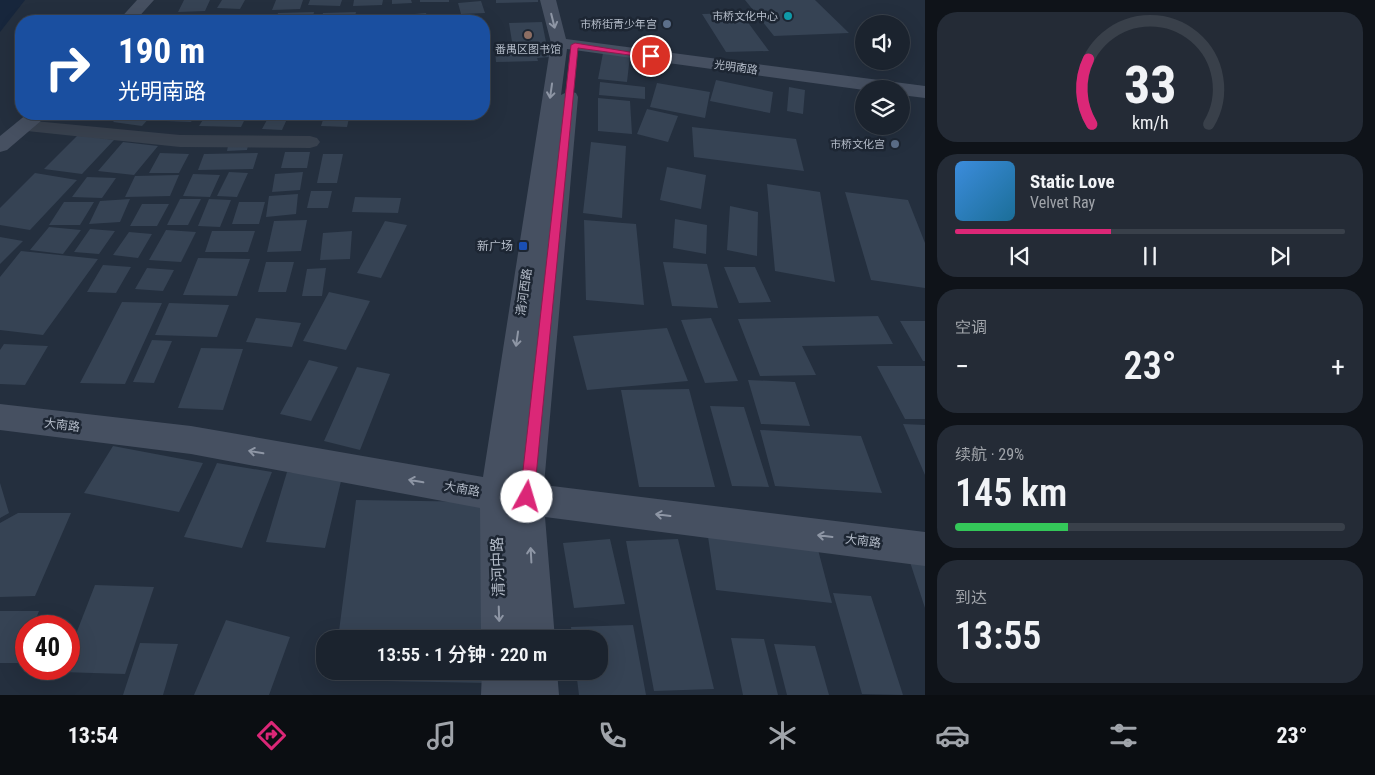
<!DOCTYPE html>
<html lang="zh">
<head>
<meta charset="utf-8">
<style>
	body { margin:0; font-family:"Roboto Condensed","Noto Sans SC",sans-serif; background:#242b36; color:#f1f3f6; height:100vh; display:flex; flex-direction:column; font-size:19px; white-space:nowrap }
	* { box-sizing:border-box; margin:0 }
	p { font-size:16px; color:#a0a4aa }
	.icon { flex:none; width:28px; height:28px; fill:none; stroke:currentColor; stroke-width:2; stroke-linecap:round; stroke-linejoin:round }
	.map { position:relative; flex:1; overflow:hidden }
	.sheet { display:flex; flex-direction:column; gap:12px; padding:12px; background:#0f1319; width:450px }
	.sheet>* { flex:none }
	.top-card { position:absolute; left:15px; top:15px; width:475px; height:105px; border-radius:20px; box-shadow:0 5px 20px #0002,0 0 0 1px #39404a; background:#1a4fa0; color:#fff; overflow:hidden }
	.tools { position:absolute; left:855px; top:15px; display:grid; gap:10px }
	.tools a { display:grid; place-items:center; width:55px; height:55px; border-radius:50%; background:#1b232e; box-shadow:0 5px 20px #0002,0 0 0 1px #39404a; font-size:25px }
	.speed { position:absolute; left:15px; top:615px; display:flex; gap:10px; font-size:25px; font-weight:700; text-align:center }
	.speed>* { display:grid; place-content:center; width:65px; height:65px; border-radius:50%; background:#1b232e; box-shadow:0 5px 20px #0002,0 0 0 1px #39404a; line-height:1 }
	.speed .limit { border:8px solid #d22; background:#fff; color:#111 }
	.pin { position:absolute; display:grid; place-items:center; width:42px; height:42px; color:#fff; margin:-21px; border:2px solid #fff; border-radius:50%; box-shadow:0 1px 5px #0007 }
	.me { position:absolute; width:55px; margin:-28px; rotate:6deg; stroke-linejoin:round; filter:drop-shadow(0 0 4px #0008) }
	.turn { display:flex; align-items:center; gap:18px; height:105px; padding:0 20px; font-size:22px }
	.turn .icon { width:65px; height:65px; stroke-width:2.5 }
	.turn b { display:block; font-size:35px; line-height:42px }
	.big { font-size:38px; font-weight:600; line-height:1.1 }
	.sheet .tile { flex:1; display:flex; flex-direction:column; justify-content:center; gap:8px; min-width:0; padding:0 18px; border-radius:20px; background:#242b36 }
	.sheet .dial { align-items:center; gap:0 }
	.dial svg { height:130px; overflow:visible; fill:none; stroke:#39404a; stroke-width:7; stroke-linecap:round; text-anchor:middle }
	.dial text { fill:#f1f3f6; stroke:none }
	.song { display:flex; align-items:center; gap:15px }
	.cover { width:60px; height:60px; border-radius:8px; background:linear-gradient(135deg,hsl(210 70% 55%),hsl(200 70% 35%)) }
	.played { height:5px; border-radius:2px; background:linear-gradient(90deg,#db2777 40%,#39404a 40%) }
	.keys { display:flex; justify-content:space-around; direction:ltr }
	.heat { display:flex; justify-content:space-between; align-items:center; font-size:28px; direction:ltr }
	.charge { height:8px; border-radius:4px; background:linear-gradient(90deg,#34c759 29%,#39404a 0) }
	.trip { position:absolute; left:316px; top:630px; width:292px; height:50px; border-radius:20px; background:#1b232e; box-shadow:0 5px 20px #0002,0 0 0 1px #39404a; font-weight:600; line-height:50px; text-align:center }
	.tabs { display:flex; height:80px; justify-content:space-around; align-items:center; background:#0b0e12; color:#a0a4aa }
	.tabs .icon { width:35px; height:35px }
	.tabs .on { color:#db2777 }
	.tabs b { font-size:22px; color:#f1f3f6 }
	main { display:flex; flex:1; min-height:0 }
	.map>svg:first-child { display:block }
	.water { fill:#17263c }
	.building { fill:#364354 }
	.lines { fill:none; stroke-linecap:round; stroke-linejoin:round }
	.street { fill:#38414e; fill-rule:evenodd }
	.secondary { fill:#465061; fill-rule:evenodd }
	.oneway { stroke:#8e96a5 }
	.route { fill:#db2777; stroke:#8e194d }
	.culture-dot { fill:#0f9aa8; stroke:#1d2633; stroke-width:2 }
	.service-dot { fill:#5c6f8a; stroke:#1d2633; stroke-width:2 }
	.education-dot { fill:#8d6e63; stroke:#1d2633; stroke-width:2 }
	.transit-dot { fill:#1a4fb4; stroke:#1d2633; stroke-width:2 }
	.labels { text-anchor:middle; stroke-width:5; stroke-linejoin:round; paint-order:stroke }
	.far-poi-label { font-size:11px; fill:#b4bcc9; stroke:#1d2633; text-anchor:end }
	.far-street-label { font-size:11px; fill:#b4bcc9; stroke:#1d2633 }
	.poi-label { font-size:12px; fill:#b4bcc9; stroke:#1d2633; text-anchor:end }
	.street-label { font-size:12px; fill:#b4bcc9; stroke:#1d2633 }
	.near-street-label { font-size:15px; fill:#b4bcc9; stroke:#1d2633 }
</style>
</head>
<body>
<main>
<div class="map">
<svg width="925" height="695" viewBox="0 0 925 695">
	<rect width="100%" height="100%" fill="#242f3e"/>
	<path class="water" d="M0,0h25l-25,32z"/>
	<path class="building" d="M184,0h26l-5,11 -27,1z
		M222,0h23l-5,9 -23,-1z
		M276,0h27l-3,9 -28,1z
		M310,0h32l-2,6 -32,-1z
		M354,0h29l-1,5 -29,1z
		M392,0h19l1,3 -20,1z
		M420,0h29v2h-29z
		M496,0h42v2l-42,1z
		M745,0h70l34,33 -75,3z
		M481,1l4,12 -24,1 -3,-11z
		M314,12l-2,9h-37l3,-8z
		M356,12l-2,9h-33l2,-8z
		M426,13l2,8h-24l-1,-6z
		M741,13l28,38 -43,1 -24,-38z
		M213,14h13l-3,7h-13z
		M267,14l-2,7h-29l2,-6z
		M394,14v7h-26v-6z
		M173,15h27l-3,6h-27z
		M542,22l7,35 -12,1 1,3 -42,1 -1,-14h18l-4,-25z
		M603,53l27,3 -3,26 -29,-3z
		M716,80l57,12 -3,21 -60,-12z
		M600,82l45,5v12l-46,-4z
		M657,83l53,9 -5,26 -55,-11z
		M789,87l16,3 -2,24 -16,-3z
		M598,98l32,3 2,33 -34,-3z
		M647,109l31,7 -10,26 -31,-8z
		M121,114h32l-11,12 -29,-4z
		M170,114h26l-5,8 -26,-1z
		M325,114h25l-3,13 -26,-1z
		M204,118l41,1 -4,8 -42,-1z
		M268,118l19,1 -5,11 -20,-1z
		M692,127l104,12 8,32 -110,-14z
		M78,135l36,5 -32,34 -38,-5z
		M123,142l35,4 -24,29 -36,-4z
		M591,142l35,4 -4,72 -39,-5z
		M248,145l-1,5 -20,1 1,-5z
		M285,152h25l-3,16h-26z
		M160,153l29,1 -10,19h-30z
		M258,153l-5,16 -55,1 6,-16z
		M323,154h20l-6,29h-20z
		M667,167l39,8 -5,34 -41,-9z
		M229,172l19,1 -11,24 -20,-1z
		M303,172l-3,18 -28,2 3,-18z
		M35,173l42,7 -47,50 -30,-5v-17z
		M193,174l27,1 -10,22 -27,-1z
		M179,175l-9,21 -45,1 10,-21z
		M87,177l29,1 -14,20 -30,-1z
		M767,184l53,8 15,90 -60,-11z
		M311,191h21l-4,17h-21z
		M845,192l63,8 17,43v45l-54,-8z
		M298,194l-2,20 -30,3 3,-21z
		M355,197l46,1 -3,15 -46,-1z
		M130,199l-10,23 -31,2 11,-23z
		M180,199h21l-13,26h-21z
		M209,199l22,1 -11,27 -22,-1z
		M64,202h30l-14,23h-31z
		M239,202h26l-6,22h-27z
		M142,204h27l-12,22h-27z
		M730,206l28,6 -1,44 -30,-6z
		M675,219l32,6 -1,29 -33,-6z
		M307,220l-6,31 -34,1 7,-31z
		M584,220l52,4 8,81 -58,-5z
		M385,221l22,4 -26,53 -24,-5z
		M49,227l32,3 -18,24 -33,-4z
		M90,229l25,2 -16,23 -25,-2z
		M166,230l30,2 -15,30 -32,-2z
		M212,231h43l-7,21h-43z
		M352,231l-2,28 -30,1 3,-27z
		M129,232l23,2 -14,24 -25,-3z
		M0,237l23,4 -23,23z
		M21,251l77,8 -55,76 -43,-5v-53z
		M198,258l52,1 -13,37 -54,-1z
		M266,262h28l-8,30h-28z
		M663,262l44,2 11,44 -46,-2z
		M103,265l28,2 -15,26 -29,-1z
		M724,267h31l16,35 -32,1z
		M147,268l27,2 -11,21 -28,-2z
		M326,268l-4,28h-20l5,-27z
		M329,292l41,9 -24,49 -43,-9z
		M122,302l40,1 -37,81 -45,-1z
		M169,303l60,2 -12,32 -62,-2z
		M878,316l15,28 -91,2 14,29 -56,1 -22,-57z
		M256,318l45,5 -9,24 -46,-5z
		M711,318l27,63 -33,2 -24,-63z
		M900,321h25v40h-2z
		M667,328l21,53 -101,9 -14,-54z
		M152,340l20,1 -18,42 -21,-1z
		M4,344l44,2 -23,39 -25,-1v-34z
		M201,348l42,1 -20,61 -45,-2z
		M309,360l29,7 -27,54 -31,-7z
		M877,366h48v53h-20z
		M357,367l33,7 -30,76 -36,-9z
		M748,380l47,2 15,44 -49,-2z
		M689,389l26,98h-76l-18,-97z
		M710,406l34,1 25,80 -37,-1z
		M903,424l22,1v50z
		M760,430l101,6 21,57 -107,-7z
		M113,446l90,17 -24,49 -95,-19z
		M217,463l55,9 -30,76 -58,-11z
		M287,472l55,5 -17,71 -59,-6z
		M0,483l9,30 -9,5z
		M356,500l131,2v137h-149z
		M18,513h53l-36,83 -35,1v-74z
		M707,530l109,12 16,61 -116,-13z
		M610,539l15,65 -51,4 -11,-65z
		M678,539l36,150 -60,2 -28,-150z
		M910,562l15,2v44z
		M95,585l59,2 -29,87 -64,-2 1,-3h7v-17z
		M833,593l38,3 32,99 -41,-1z
		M0,611h39l-6,15h-7v18l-7,19h-19z
		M226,620l64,17 -21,58h-75z
		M633,625l13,70h-67l-3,-24h24v-32h-28l-1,-12z
		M731,638l33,1 14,56h-35z
		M140,643l38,1 -15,51h-40z
		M774,644l41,2 14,49h-42z
		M333,671h155v12l-156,-3z"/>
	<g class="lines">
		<path class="street" d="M24,120l156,15 130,1 7,2 3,4 -3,4 -7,2 -130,-1 -163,-17 -2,-4 2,-4z"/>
		<path class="secondary" d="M137,0h17l-19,21h-17z
			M540,0h16l10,39 359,47v12l-24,-3v-6l-37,1 -297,-41 -6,46 8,-4 7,2 2,4 -34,388 381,47v34l-380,-49 10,122h-74l-1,-131 -289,-54 -191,-24v-26l191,22 292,51 68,-434z
			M27,114h22l-42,36 -7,2v-16z
			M482,671h75l2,24h-78z"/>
	</g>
	<defs><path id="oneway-shaft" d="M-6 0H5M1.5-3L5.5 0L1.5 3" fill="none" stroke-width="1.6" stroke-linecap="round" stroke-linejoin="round" transform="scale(1.25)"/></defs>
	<g class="oneway">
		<use href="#oneway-shaft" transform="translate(553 21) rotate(76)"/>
		<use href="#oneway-shaft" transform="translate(551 91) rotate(98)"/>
		<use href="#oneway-shaft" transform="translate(517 339) rotate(98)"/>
		<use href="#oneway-shaft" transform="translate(256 452) rotate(-170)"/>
		<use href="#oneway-shaft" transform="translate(416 481) rotate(-170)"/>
		<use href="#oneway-shaft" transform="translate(663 515) rotate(-173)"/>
		<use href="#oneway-shaft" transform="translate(825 536) rotate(-173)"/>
		<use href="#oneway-shaft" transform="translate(531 555) rotate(-93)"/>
		<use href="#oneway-shaft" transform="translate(499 614) rotate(88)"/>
	</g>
	<path class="route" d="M575,43l79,13 -3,2 -73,-10 -44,449 -2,5 -5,2 -5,-2 -2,-5 51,-452z"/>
	<circle class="culture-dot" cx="788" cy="16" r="5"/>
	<g class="service-dot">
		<circle cx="667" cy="24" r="5"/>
		<circle cx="895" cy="144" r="5"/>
	</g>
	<circle class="education-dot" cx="528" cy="35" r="5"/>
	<rect class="transit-dot" x="518" y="241" width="10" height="10" rx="2.5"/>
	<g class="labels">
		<g class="far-poi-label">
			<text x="778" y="20">市桥文化中心</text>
			<text x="657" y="28">市桥街青少年宫</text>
			<text x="528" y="53" text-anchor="middle">番禺区图书馆</text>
			<text x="885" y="148">市桥文化宫</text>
		</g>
		<g class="far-street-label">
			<text transform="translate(736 67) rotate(8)" y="4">光明南路</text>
		</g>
		<g class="poi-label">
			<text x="513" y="250">新广场</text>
		</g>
		<g class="street-label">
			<text transform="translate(524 292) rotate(-82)" y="4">清河西路</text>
			<text transform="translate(62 425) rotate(7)" y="4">大南路</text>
			<text transform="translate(462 489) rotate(10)" y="4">大南路</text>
			<text transform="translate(863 541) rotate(7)" y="4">大南路</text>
		</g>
		<g class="near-street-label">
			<text transform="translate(498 567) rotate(-92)" y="5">清河中路</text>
		</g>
	</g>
</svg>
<div class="tools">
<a><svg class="icon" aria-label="sound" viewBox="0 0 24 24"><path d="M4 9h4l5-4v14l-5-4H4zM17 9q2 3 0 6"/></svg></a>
<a><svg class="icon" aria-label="layers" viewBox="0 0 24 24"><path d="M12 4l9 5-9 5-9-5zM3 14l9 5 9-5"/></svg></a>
</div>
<div class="speed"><div class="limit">40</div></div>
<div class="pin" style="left:651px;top:56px;background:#d93025"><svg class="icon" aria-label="arrive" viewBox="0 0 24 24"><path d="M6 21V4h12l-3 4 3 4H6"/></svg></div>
<svg class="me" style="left:527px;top:497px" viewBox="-20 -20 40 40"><circle r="19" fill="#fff"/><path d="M0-13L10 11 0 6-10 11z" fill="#db2777"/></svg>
<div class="trip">13:55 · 1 分钟 · 220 m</div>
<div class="top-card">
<div class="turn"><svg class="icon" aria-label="right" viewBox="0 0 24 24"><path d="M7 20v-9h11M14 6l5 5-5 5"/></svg><div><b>190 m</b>光明南路</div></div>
</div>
</div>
<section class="sheet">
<div class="tile dial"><svg viewBox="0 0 100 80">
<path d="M14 69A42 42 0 1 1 86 69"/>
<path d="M14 69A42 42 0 0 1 12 29" stroke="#db2777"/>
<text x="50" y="56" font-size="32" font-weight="700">33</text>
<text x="50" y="72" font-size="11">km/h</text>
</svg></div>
<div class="tile">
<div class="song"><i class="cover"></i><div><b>Static Love</b><p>Velvet Ray</p></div></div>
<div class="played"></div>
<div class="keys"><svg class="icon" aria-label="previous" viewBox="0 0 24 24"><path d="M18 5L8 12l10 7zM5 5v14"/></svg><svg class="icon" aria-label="pause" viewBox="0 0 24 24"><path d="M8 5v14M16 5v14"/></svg><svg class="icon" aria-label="next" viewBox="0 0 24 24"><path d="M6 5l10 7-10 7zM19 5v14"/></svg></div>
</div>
<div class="tile"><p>空调</p>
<div class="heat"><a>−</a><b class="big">23°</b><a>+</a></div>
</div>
<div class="tile"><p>续航 · 29%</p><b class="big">145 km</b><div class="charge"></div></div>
<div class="tile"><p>到达</p><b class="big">13:55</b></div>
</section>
</main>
<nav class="tabs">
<b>13:54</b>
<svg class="icon on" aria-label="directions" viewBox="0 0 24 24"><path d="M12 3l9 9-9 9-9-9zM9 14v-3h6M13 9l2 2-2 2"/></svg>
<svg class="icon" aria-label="music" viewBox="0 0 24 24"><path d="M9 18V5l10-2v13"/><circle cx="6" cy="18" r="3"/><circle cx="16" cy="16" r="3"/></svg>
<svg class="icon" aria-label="phone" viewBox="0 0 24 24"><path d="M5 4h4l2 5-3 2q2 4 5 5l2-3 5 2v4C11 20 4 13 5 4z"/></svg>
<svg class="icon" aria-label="climate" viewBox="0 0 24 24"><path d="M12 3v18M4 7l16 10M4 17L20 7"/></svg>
<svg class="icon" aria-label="car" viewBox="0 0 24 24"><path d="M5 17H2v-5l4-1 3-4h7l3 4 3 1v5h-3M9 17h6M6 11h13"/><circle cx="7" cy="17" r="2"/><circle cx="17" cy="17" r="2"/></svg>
<svg class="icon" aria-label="filters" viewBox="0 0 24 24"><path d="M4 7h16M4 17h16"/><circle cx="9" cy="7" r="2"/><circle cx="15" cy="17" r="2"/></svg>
<b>23°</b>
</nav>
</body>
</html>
